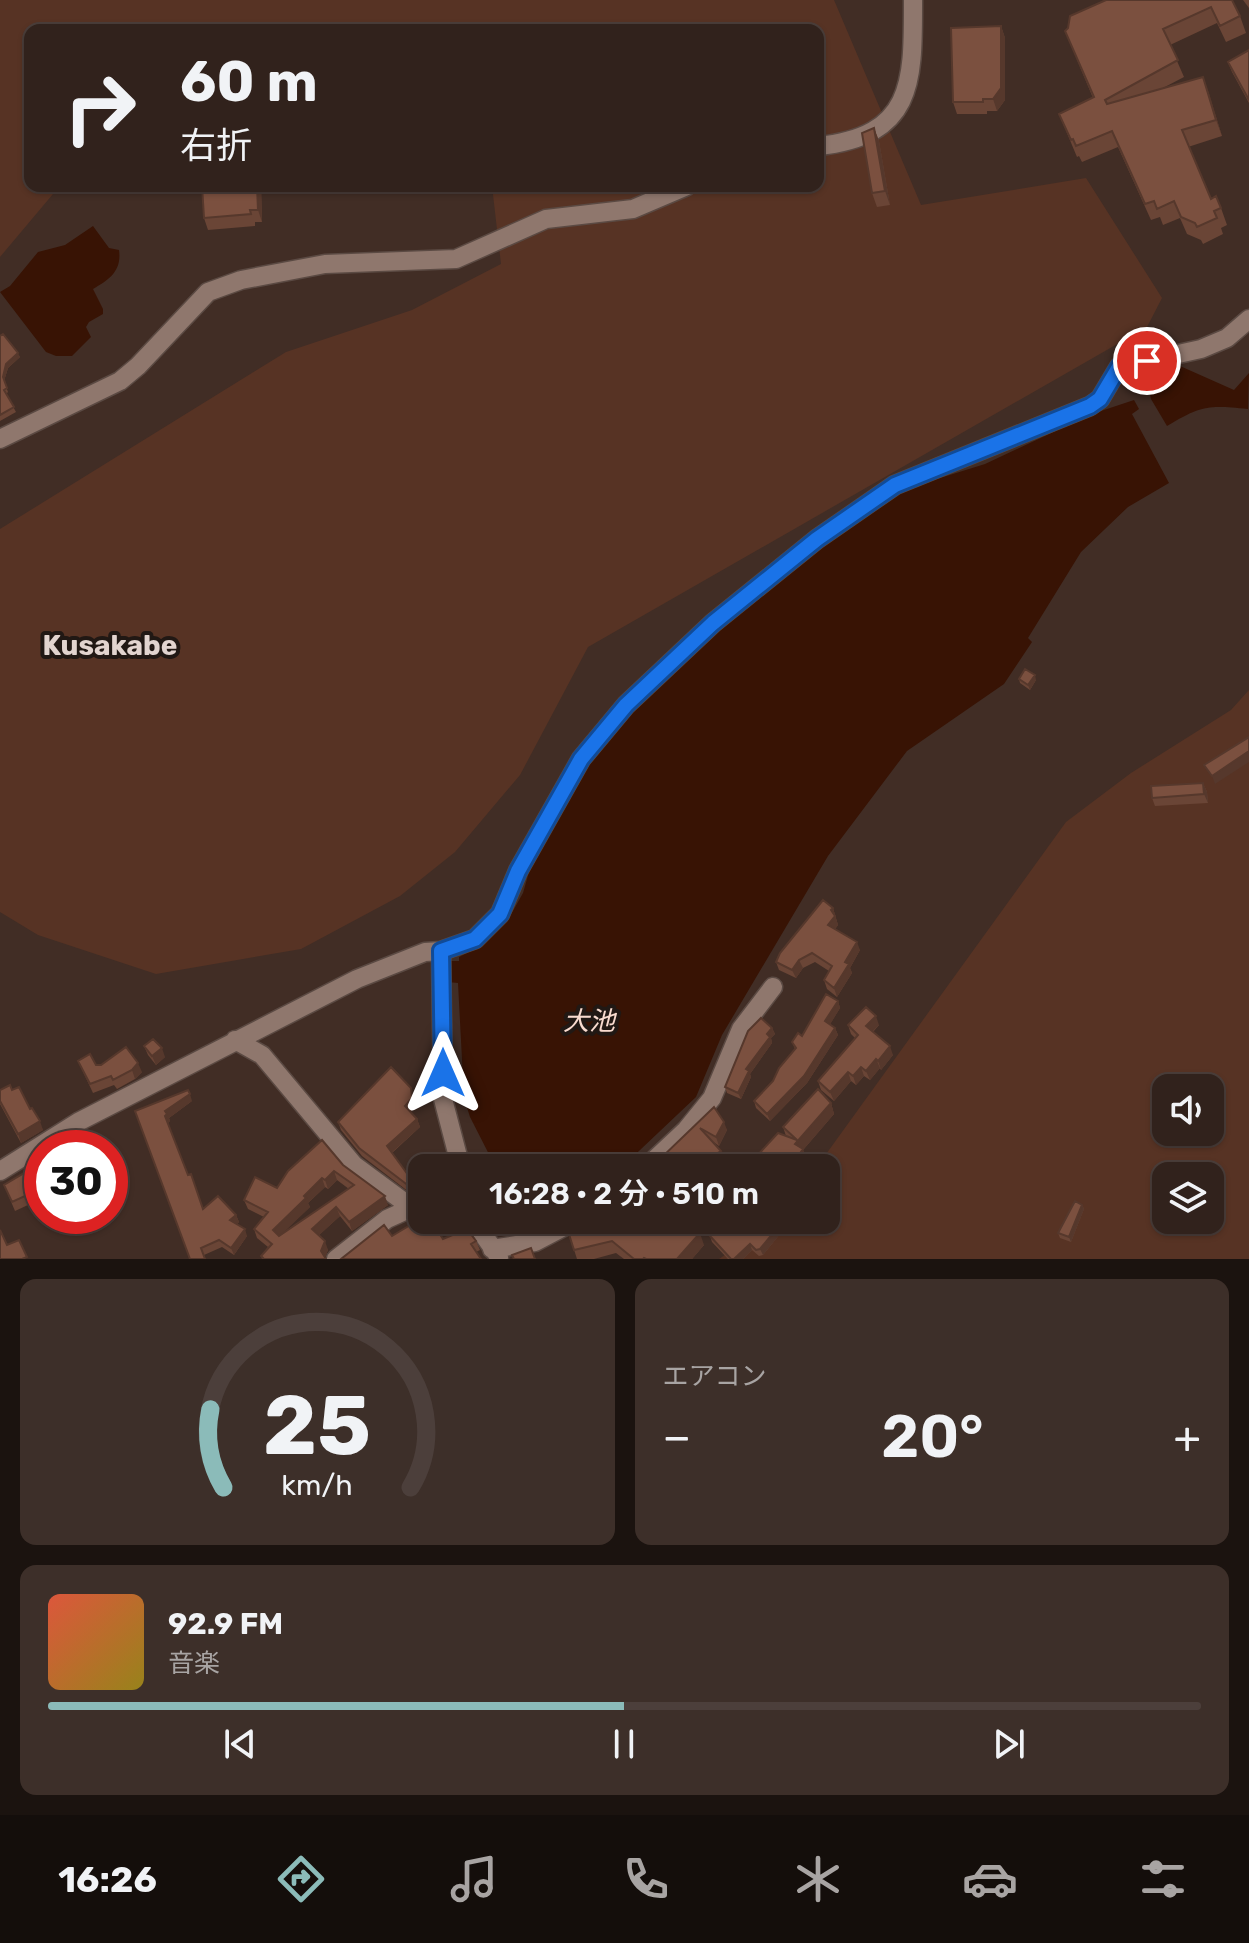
<!DOCTYPE html>
<html lang="ja">
<head>
<meta charset="utf-8">
<style>
	body { margin:0; font-family:Rubik,"Noto Sans JP",sans-serif; background:#3d2f29; color:#f1f3f6; height:100vh; display:flex; flex-direction:column; font-size:30px; white-space:nowrap }
	* { box-sizing:border-box; margin:0 }
	p { font-size:26px; color:#a8a4a3 }
	.icon { flex:none; width:44px; height:44px; fill:none; stroke:currentColor; stroke-width:2; stroke-linecap:round; stroke-linejoin:round }
	.map { position:relative; height:1259px; overflow:hidden }
	.sheet { display:flex; flex-direction:column; gap:20px; padding:20px; background:#1b130f; flex:1 }
	.sheet>* { flex:none }
	.guide { position:absolute; left:24px; top:24px; width:800px; height:168px; border-radius:16px; box-shadow:0 2px 6px #0004,0 0 0 2px #4c3f3b; background:#31221c; color:#f1f3f6; overflow:hidden }
	.controls { position:absolute; left:1152px; top:1074px; display:grid; gap:16px }
	.controls a { display:grid; place-items:center; width:72px; height:72px; border-radius:16px; background:#31221c; box-shadow:0 2px 6px #0004,0 0 0 2px #4c3f3b; font-size:40px }
	.speed { position:absolute; left:24px; top:1130px; display:flex; gap:16px; font-size:40px; font-weight:700; text-align:center }
	.speed>* { display:grid; place-content:center; width:104px; height:104px; border-radius:50%; background:#31221c; box-shadow:0 2px 6px #0004,0 0 0 2px #4c3f3b; line-height:1 }
	.speed .limit { border:12px solid #d22; background:#fff; color:#111 }
	.pin { position:absolute; display:grid; place-items:center; width:68px; height:68px; color:#fff; margin:-34px; border:4px solid #fff; border-radius:50%; box-shadow:0 2px 8px #0007 }
	.me { position:absolute; width:88px; margin:-44px; rotate:0deg; stroke-linejoin:round; filter:drop-shadow(0 0 6px #0008) }
	.turn { display:flex; align-items:center; gap:28px; height:168px; padding:0 24px; font-size:36px }
	.turn .icon { width:104px; height:104px; stroke-width:2.5 }
	.turn b { display:block; font-size:56px; line-height:68px }
	.big { font-size:60px; font-weight:600; line-height:1.1 }
	.sheet .tile { flex:1; display:flex; flex-direction:column; justify-content:center; gap:12px; min-width:0; padding:0 28px; border-radius:16px; background:#3d2f29 }
	.sheet .dial { align-items:center; gap:0 }
	.dial svg { height:208px; overflow:visible; fill:none; stroke:#4c3f3b; stroke-width:7; stroke-linecap:round; text-anchor:middle }
	.dial text { fill:#f1f3f6; stroke:none }
	.song { display:flex; align-items:center; gap:24px }
	.cover { width:96px; height:96px; border-radius:12px; background:linear-gradient(135deg,hsl(10 70% 55%),hsl(50 70% 35%)) }
	.played { height:8px; border-radius:4px; background:linear-gradient(90deg,#8bbbb9 50%,#4c3f3b 50%) }
	.keys { display:flex; justify-content:space-around; direction:ltr }
	.heat { display:flex; justify-content:space-between; align-items:center; font-size:44px; direction:ltr }
	.sheet .tiles { flex:1; display:grid; gap:20px; grid-template-columns:1fr 1fr }
	.tile:last-child { grid-column:span 2 }
	.trip { position:absolute; left:408px; top:1154px; width:432px; height:80px; border-radius:16px; background:#31221c; box-shadow:0 2px 6px #0004,0 0 0 2px #4c3f3b; font-weight:600; line-height:80px; text-align:center }
	.menu { display:flex; height:128px; justify-content:space-around; align-items:center; background:#140e0b; color:#a8a4a3 }
	.menu .icon { width:56px; height:56px }
	.menu .selected { color:#8bbbb9 }
	.menu b { font-size:36px; color:#f1f3f6 }
	.map>svg:first-child { display:block }
	.green { fill:#573324; fill-rule:evenodd }
	.water { fill:#381304 }
	.lines { fill:none; stroke-linecap:round; stroke-linejoin:round }
	.minor-casing { stroke:#5b4a43; stroke-width:21 }
	.minor { stroke:#8f776d; stroke-width:18 }
	.wall { fill:#6a4536; fill-rule:evenodd }
	.shaded-wall { fill:#56382c }
	.building { fill:#7b503f; stroke:#56382c; stroke-width:2; fill-rule:evenodd }
	.route-casing { stroke:#114b97; stroke-width:20 }
	.route { stroke:#1a73e8; stroke-width:14 }
	.labels { text-anchor:middle; stroke-width:8; stroke-linejoin:round; paint-order:stroke }
	.water-label { font-size:26px; font-style:italic; fill:#f9dbcf; stroke:#211814 }
	.quarter-label { font-size:28px; font-weight:bold; fill:#e2d4cf; stroke:#211814 }
</style>
</head>
<body>
<div class="map">
<svg width="1249" height="1259" viewBox="0 0 1249 1259">
	<rect width="100%" height="100%" fill="#412d25"/>
	<path class="green" d="M0,0h834l87,205 165,-27 76,120 -15,29 -559,320 -68,128 -65,77 -55,44 -99,53 -145,25 -118,-39 -38,-23v-383l286,-177 126,-42 89,-46 -9,-78h326v-156h-788v156h40l-17,8 -53,63z
		M1249,690v569h-530l56,-39h51v-52h-10l250,-346 65,-49 100,-63zM1166,1088h44v44h-44zM1166,1176h44v44h-44z"/>
	<path class="water" d="M93,226l16,22 10,2c3,21 -10,30 -26,39l10,20v5l-14,8 -3,5 5,10 -19,19h-16l-10,-4 -46,-60 10,-6 28,-34 27,-7z
		M1171,362l63,28 15,-17 -1,36c-40,-4 -46,-4 -81,17l-16,-27 -5,-24z
		M1134,400l5,9 -7,5 37,69 -41,24 -47,45 -53,86 4,4 -28,42 -97,67 -79,105 -106,179 -26,62 -75,71h-125l-26,-51 -6,-19 -6,-115 -10,-1v-21h11v-4l24,-12 26,-27 14,-25 10,-35 57,-98 52,-59 145,-131 105,-77 93,-29 107,-50z"/>
	<g class="lines">
		<defs>
			<path id="minor" d="M818,146c97,-10 95,-65 95,-146
				M0,439l120,-58 18,-15 70,-74 33,-12 84,-16 131,-5 90,-40 87,-10 54,-23
				M441,951l2,148 18,69
				M235,1040l27,15 92,110 50,37 5,7 13,6
				M651,1168l3,-8 32,-30 26,-32 29,-69 32,-42
				M0,1171l80,-50 277,-142 68,-27 16,-1 34,-12 25,-25 18,-43 63,-112 45,-54 87,-82 104,-84 78,-54 195,-79 10,-7 19,-32 82,-18 26,-11 22,-19
				M451,1220h5
				M473,1220l26,37
				M492,1249l43,-7 42,-22
				M336,1259l51,-40 22,-10"/>
		</defs>
		<use href="#minor" class="minor-casing"/>
		<use href="#minor" class="minor"/>
	</g>
	<path class="wall" d="M1232,0l8,16 6,17 -20,9 -9,-19 -47,22 14,32 -23,12 42,-12 19,59 -34,11 23,52 10,9 6,17 -6,3 2,6 -20,10 -2,-4 -14,-6 -7,-16 -17,7 -3,-8 -9,3 -33,-73 -36,15 -3,-6 -2,1 -18,-43 34,-16 -28,-67z
		M1243,0h6v8z
		M1001,26l4,12v62l-8,11h-10v3h-30l-4,-12z
		M1249,50v53l-17,-31 -4,-10z
		M874,128l5,13 11,64 -13,2 -5,-14z
		M202,186h59l1,36h-7v4l-47,4 -4,-12z
		M0,336l20,21 -12,11 -4,13 4,11 -2,2 10,18 -16,9z
		M1019,679l17,1 -6,10 -10,-7z
		M1203,783l4,9 1,11 -53,3 -3,-8z
		M833,908l5,17 -3,4 25,21 -10,18 2,5 -15,24 -10,-8 -3,-9 5,-9 -14,-9 -12,6 -7,10 -17,-8 -3,-8z
		M838,1001l2,7 -10,16 5,4 3,7 -31,48 -37,38 -14,-13 -2,-7 19,-20 22,-32 -3,-7 10,-6z
		M848,1025h31l-6,7 20,23 -12,15 -1,-2 -10,12 -6,-4 -8,9 -5,-4 -17,20 -13,-11 -3,-9 37,-43 -4,-4z
		M772,1028l3,6 -4,4 1,5 -22,31 1,3 -10,22 -14,-6 -2,-6z
		M144,1046l21,11 -9,8 -8,-10z
		M78,1061l18,4 46,7 -7,7 -18,10 -3,-4 -21,8z
		M411,1088l4,19 -5,5 7,7 3,8 -28,26 19,26 11,-4v27l-60,-46 -21,-26 -3,-8z
		M0,1090h12l18,19 13,21 -22,13 -21,-39z
		M192,1101l-23,17 1,3 -2,2 20,52 15,34 33,6 3,7 -2,2 10,12 -13,19 -12,-8 -18,8 -69,-144z
		M831,1103l3,11 -31,36 4,10 -5,8h-7l-8,-4 -3,4h-26l-3,-10 31,-22 -3,-9z
		M714,1107l13,23 -8,16 -7,-5 12,19 -3,2 1,5 -1,1h-29l-3,-4 -11,4h-20v-2z
		M42,1155v45l-1,-1 -26,12 -11,-26 25,-15z
		M343,1165l45,40 -36,26 -12,-15 -21,19 9,15 -3,7 1,2h-64l-1,-3 7,-9 -11,-9 -3,-9 10,-12 -16,-8 -4,-9zM337,1180l12,9 -68,45 29,-27 -2,-4 17,-16 3,2z
		M1082,1205l2,4 -13,33 -11,-4 -2,-5z
		M718,1220h70l1,3 -26,32 -4,1 -7,-6 -9,9h-15l-16,-17 -2,-6 12,-12z
		M567,1228l137,17 -12,14h-68l-8,-6 -22,6h-17z
		M392,1236l84,5 4,9 -4,2z"/>
	<path class="shaded-wall" d="M1001,26l4,12v62l-8,11 -4,-12z
		M1203,77l6,16 13,43 -6,-16z
		M874,128l5,13 11,64 -5,-14z
		M257,186h4l1,36 -4,-12z
		M18,353l2,4 -12,11 -4,13 -1,-4 3,-13z
		M1035,675l1,5 -6,10 -2,-5z
		M1249,751v11l-34,22 -3,-8z
		M1203,783l4,9 1,11 -4,-9z
		M833,908l5,17 -6,9 -4,-9 3,-15z
		M857,942l3,8 -10,18 2,5 -15,24 -3,-9 11,-26z
		M799,960l4,8 -7,10 -4,-8z
		M838,1001l2,7 -12,20 -3,-7z
		M876,1016l3,9 -10,10 -3,-9z
		M772,1028l3,6 -4,4 1,5 -22,31 1,3 -10,22 -3,-6 8,-24 21,-35z
		M835,1028l3,7 -31,48 -37,38 -3,-7z
		M890,1046l3,9 -12,15 -3,-9z
		M162,1048l3,9 -9,8 -4,-9z
		M876,1059l4,9 -10,12 -4,-9z
		M138,1063l4,9 -7,7 -3,-9z
		M861,1067l3,9 -8,9 -3,-9z
		M848,1072l3,9 -17,20 -4,-9z
		M411,1088l4,19 -7,7 -3,-8z
		M190,1094l2,7 -23,17 1,3 -3,2 -2,-7v-5z
		M831,1103l3,11 -31,36 4,10 -5,8h-2l-4,-9 -1,-15z
		M417,1119l3,8 -30,27 -3,-8z
		M40,1121l3,9 -22,13 -3,-9z
		M724,1122l3,8 -8,16 -3,-9z
		M721,1151l3,9 -3,2 1,5 -1,1h-15l10,-14z
		M783,1154l4,10 -3,4h-10z
		M334,1171l3,9 -9,9 -3,-9z
		M322,1178l3,9 -17,16 2,4 -33,32 -4,-9 31,-34z
		M385,1196l3,9 -36,26 -3,-9z
		M1082,1205l2,4 -13,33 -2,-5z
		M336,1207l4,9 -24,22 -4,-9z
		M236,1215l3,7 -6,5 -3,-7z
		M784,1220h4l1,3 -26,32 -3,-6z
		M245,1229l2,7 -13,19 -3,-7z
		M700,1233l4,12 -12,14h-15z
		M325,1241l3,9 -4,9 -3,-8z
		M750,1244l2,6 -9,9h-9z"/>
	<path class="building" d="M1106,0h126l8,16 -20,10 -9,-19 -48,22 15,31 -73,40 2,4 96,-27 13,43 -34,10 29,69 5,-3 5,12 -7,3 3,7 -20,9 -2,-4 -14,-6 -7,-16 -17,8 -3,-8 -9,3 -33,-73 -36,15 -3,-7 -2,1 -12,-26 35,-17 -29,-66 3,-3 2,-12z
		M1001,26v62l-8,11h-10v3h-30l-2,-74z
		M1249,50v50l-21,-38z
		M874,128l11,63 -13,2 -10,-60z
		M202,186h55l1,24h-8l1,4 -47,4z
		M3,334l15,19 -12,11 -3,13 4,11 -3,2 10,17 -14,8v-79z
		M1025,669l10,6 -7,10 -9,-6z
		M1249,737v14l-37,25 -8,-11z
		M1203,783l1,11 -52,4 -1,-12z
		M823,900l10,8 -2,2 4,6 -7,9 29,17 -12,20 4,2 -15,24 -10,-8 8,-14 -20,-13 -13,7 -7,10 -16,-8 4,-9z
		M826,994l12,7 -13,20 10,7 -31,48 -37,38 -13,-13 19,-20 6,-13 17,-20 -4,-6 6,-9 4,3z
		M866,1007l10,9 -10,10 24,20 -12,15 -2,-2 -10,12 -5,-4 -8,9 -5,-4 -18,20 -12,-11 40,-46 -10,-10z
		M761,1018l11,10 -5,6 3,3 -24,32 3,2 -11,22 -13,-6 23,-56z
		M153,1039l9,9 -10,8 -8,-10z
		M126,1047l12,16 -6,7 -19,10 -2,-4 -21,8 -12,-23 12,-7 6,11h5z
		M391,1067l20,21 1,10 -7,8 12,13 -30,27 24,33 10,-6 1,23 -63,-48 -21,-26z
		M10,1085l2,5 7,-3 11,22 2,-1 8,13 -22,13 -18,-33v-11z
		M818,1089l13,14 -36,41 8,5 -7,10 -13,-5 -9,14h-2l-17,-10 23,-25 19,7 -14,-13z
		M188,1090l2,4 -25,17 2,3 -2,2 23,59 3,-1 12,35 15,-13 18,19 -6,5 15,9 -14,19 -12,-8 -18,8 4,11h-15l-55,-148z
		M714,1107l10,15 -8,15 -16,-9 21,23 -5,3 3,4 -13,10h-12l-8,-13 -28,11 3,-8z
		M59,1137l3,7 -3,2 1,2h-14l-1,-2z
		M322,1140l21,25 42,31 -36,26 -13,-15 -24,22 13,12 -4,10 5,8h-62l-3,-3 11,-12 -18,-15 14,-17 -24,-12 11,-23 22,11 11,-17zM334,1171l20,14 -75,51 -6,-6 33,-32 -2,-2 18,-18 3,2z
		M42,1155v43l-4,-8 -26,12 -8,-17 25,-15 -2,-4 11,-5 -2,-4z
		M1075,1201l7,4 -13,32 -11,-4z
		M422,1218v2h9l12,19 24,-10 9,12 -5,3 10,15h-140l43,-34 8,11z
		M576,1220h109l15,13 -23,26h-31l-2,-1 -1,1h-9l-22,-18 -38,9 -7,-22 9,-4 -1,-3z
		M721,1220h63l-24,29 -4,1 -6,-6 -16,15h-3l-21,-23 13,-14z
		M0,1230l7,15 12,-5 8,17 -5,2h-22z
		M531,1248l4,11h-21l-2,-4z"/>
	<g class="lines">
		<defs>
			<path id="route" d="M443,1073l-2,-122 34,-12 25,-25 18,-43 63,-112 45,-54 87,-82 104,-84 78,-54 195,-79 10,-7 19,-32 28,-6"/>
		</defs>
		<use href="#route" class="route-casing"/>
		<use href="#route" class="route"/>
	</g>
	<g class="labels">
		<g class="water-label">
			<text x="589" y="1030">大池</text>
		</g>
		<g class="quarter-label">
			<text x="110" y="655">Kusakabe</text>
		</g>
	</g>
</svg>
<div class="controls">
<a><svg class="icon" aria-label="sound" viewBox="0 0 24 24"><path d="M4 9h4l5-4v14l-5-4H4zM17 9q2 3 0 6"/></svg></a>
<a><svg class="icon" aria-label="layers" viewBox="0 0 24 24"><path d="M12 4l9 5-9 5-9-5zM3 14l9 5 9-5"/></svg></a>
</div>
<div class="speed"><div class="limit">30</div></div>
<div class="pin" style="left:1147px;top:361px;background:#d93025"><svg class="icon" aria-label="arrive" viewBox="0 0 24 24"><path d="M6 21V4h12l-3 4 3 4H6"/></svg></div>
<svg class="me" style="left:443px;top:1073px" viewBox="-20 -20 40 40"><path d="M0-17L14 15 0 8-14 15z" fill="#1a73e8" stroke="#fff" stroke-width="4"/></svg>
<div class="trip">16:28 · 2 分 · 510 m</div>
<div class="guide">
<div class="turn"><svg class="icon" aria-label="right" viewBox="0 0 24 24"><path d="M7 20v-9h11M14 6l5 5-5 5"/></svg><div><b>60 m</b>右折</div></div>
</div>
</div>
<section class="sheet">
<div class="tiles">
<div class="tile dial"><svg viewBox="0 0 100 80">
<path d="M14 69A42 42 0 1 1 86 69"/>
<path d="M14 69A42 42 0 0 1 9 39" stroke="#8bbbb9"/>
<text x="50" y="56" font-size="32" font-weight="700">25</text>
<text x="50" y="72" font-size="11">km/h</text>
</svg></div>
<div class="tile"><p>エアコン</p>
<div class="heat"><a>−</a><b class="big">20°</b><a>+</a></div>
</div>
<div class="tile">
<div class="song"><i class="cover"></i><div><b>92.9 FM</b><p>音楽</p></div></div>
<div class="played"></div>
<div class="keys"><svg class="icon" aria-label="previous" viewBox="0 0 24 24"><path d="M18 5L8 12l10 7zM5 5v14"/></svg><svg class="icon" aria-label="pause" viewBox="0 0 24 24"><path d="M8 5v14M16 5v14"/></svg><svg class="icon" aria-label="next" viewBox="0 0 24 24"><path d="M6 5l10 7-10 7zM19 5v14"/></svg></div>
</div>
</div>
</section>
<nav class="menu">
<b>16:26</b>
<svg class="icon selected" aria-label="directions" viewBox="0 0 24 24"><path d="M12 3l9 9-9 9-9-9zM9 14v-3h6M13 9l2 2-2 2"/></svg>
<svg class="icon" aria-label="music" viewBox="0 0 24 24"><path d="M9 18V5l10-2v13"/><circle cx="6" cy="18" r="3"/><circle cx="16" cy="16" r="3"/></svg>
<svg class="icon" aria-label="phone" viewBox="0 0 24 24"><path d="M5 4h4l2 5-3 2q2 4 5 5l2-3 5 2v4C11 20 4 13 5 4z"/></svg>
<svg class="icon" aria-label="climate" viewBox="0 0 24 24"><path d="M12 3v18M4 7l16 10M4 17L20 7"/></svg>
<svg class="icon" aria-label="car" viewBox="0 0 24 24"><path d="M5 17H2v-5l4-1 3-4h7l3 4 3 1v5h-3M9 17h6M6 11h13"/><circle cx="7" cy="17" r="2"/><circle cx="17" cy="17" r="2"/></svg>
<svg class="icon" aria-label="filters" viewBox="0 0 24 24"><path d="M4 7h16M4 17h16"/><circle cx="9" cy="7" r="2"/><circle cx="15" cy="17" r="2"/></svg>
</nav>
</body>
</html>
